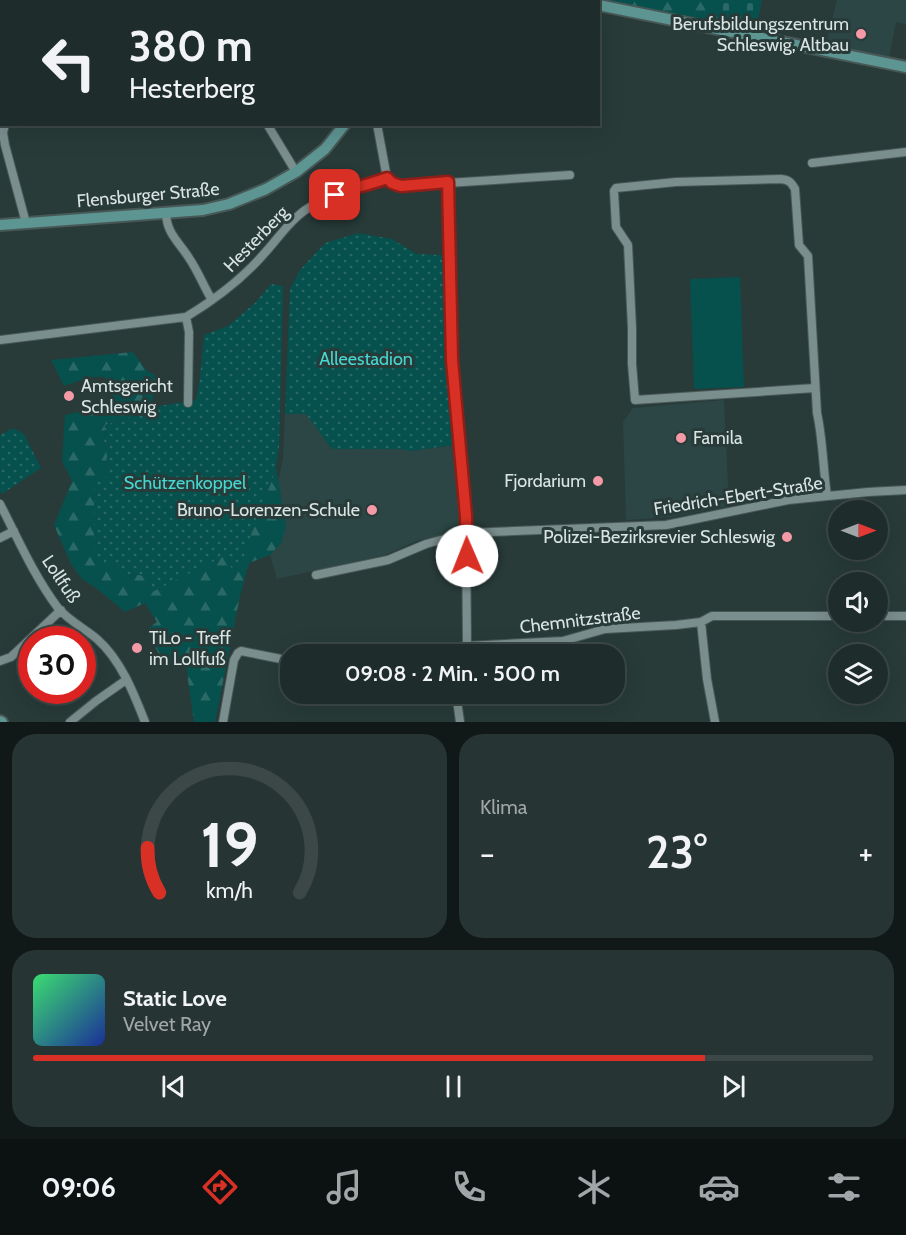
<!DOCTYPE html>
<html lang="de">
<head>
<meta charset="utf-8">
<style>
	body { margin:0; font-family:Cabin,sans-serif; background:#263433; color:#f1f3f6; height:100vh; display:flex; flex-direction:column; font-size:22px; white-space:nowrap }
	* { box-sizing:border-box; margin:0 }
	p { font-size:20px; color:#a1a7a9 }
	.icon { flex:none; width:33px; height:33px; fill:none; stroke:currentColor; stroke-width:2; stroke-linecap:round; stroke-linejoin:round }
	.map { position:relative; height:722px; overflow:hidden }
	.side { display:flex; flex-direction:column; gap:12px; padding:12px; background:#101818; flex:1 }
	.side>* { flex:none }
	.guide { position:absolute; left:0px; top:0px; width:600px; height:126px; box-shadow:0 6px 24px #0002,0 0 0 2px #3c4847; background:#1e2c2b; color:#f1f3f6; overflow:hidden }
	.needle { width:39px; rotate:90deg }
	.tools { position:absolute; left:828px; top:500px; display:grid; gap:12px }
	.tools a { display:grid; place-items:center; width:60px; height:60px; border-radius:50%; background:#1e2c2b; box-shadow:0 6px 24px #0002,0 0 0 2px #3c4847; font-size:30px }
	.speed { position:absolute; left:18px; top:626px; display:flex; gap:12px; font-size:30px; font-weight:700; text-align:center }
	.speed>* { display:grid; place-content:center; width:78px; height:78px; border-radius:50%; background:#1e2c2b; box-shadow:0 6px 24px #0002,0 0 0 2px #3c4847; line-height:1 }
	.speed .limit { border:9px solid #d22; background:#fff; color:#111 }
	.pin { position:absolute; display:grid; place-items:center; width:51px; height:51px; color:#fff; margin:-26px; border-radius:12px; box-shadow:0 3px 9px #0006 }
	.me { position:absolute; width:66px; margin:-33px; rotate:359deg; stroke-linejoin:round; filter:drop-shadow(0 0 4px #0008) }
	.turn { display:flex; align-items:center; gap:21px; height:126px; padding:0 30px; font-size:27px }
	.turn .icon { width:78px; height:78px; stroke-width:2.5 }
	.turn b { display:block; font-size:42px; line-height:51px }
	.big { font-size:45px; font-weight:600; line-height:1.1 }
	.side .card { flex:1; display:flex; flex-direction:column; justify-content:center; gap:9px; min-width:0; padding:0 21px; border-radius:24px; background:#263433 }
	.side .dial { align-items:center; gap:0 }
	.dial svg { height:156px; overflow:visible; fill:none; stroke:#3c4847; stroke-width:7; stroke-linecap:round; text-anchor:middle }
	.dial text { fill:#f1f3f6; stroke:none }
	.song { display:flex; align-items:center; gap:18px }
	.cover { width:72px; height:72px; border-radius:9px; background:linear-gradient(135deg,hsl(140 70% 55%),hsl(230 70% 35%)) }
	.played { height:6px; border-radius:3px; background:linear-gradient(90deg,#d93025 80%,#3c4847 80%) }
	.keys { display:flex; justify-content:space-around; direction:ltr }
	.heat { display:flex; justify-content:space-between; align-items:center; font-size:33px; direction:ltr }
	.side .tiles { flex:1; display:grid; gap:12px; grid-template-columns:1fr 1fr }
	.card:last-child { grid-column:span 2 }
	.trip { position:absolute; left:280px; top:644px; width:345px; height:60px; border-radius:24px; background:#1e2c2b; box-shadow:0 6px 24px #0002,0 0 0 2px #3c4847; font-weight:600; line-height:60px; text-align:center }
	.menu { display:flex; height:96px; justify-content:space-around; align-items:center; background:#0c1211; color:#a1a7a9 }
	.menu .icon { width:42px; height:42px }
	.menu .on { color:#d93025 }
	.menu b { font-size:27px; color:#f1f3f6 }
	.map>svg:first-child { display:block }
	.built { fill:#2b4644 }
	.grass { fill:#06504d }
	.forest { fill:url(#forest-firs) }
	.wetland { fill:url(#wetland-marsh) }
	.cemetery { fill:url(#cemetery-stones) }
	.park { fill:url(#park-dots) }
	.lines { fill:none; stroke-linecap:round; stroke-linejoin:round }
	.street-casing { stroke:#485857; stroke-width:10 }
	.secondary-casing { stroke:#485857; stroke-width:14 }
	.street { stroke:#7a8e8d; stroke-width:8 }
	.secondary { stroke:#5d9592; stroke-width:10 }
	.route-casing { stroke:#8d1f18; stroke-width:15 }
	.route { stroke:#d93025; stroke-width:10 }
	.poi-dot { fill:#f49aa7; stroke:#283b39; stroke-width:2 }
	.labels { text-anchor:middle; stroke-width:6; stroke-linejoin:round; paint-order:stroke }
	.poi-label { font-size:18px; fill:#d9e4e3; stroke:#283b39; text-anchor:end }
	.street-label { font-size:18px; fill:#d9e4e3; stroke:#283b39 }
	.park-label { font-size:18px; fill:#46d7d0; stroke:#283b39 }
</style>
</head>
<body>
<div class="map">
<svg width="906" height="722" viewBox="0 0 906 722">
	<defs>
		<pattern id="forest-firs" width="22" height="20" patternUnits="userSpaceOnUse" patternTransform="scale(1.5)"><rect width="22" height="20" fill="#06504d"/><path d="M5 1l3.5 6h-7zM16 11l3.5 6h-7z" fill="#2a6966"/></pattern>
		<pattern id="wetland-marsh" width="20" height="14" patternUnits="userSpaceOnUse" patternTransform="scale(1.5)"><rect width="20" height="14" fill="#06504d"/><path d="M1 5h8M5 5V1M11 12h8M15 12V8" fill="none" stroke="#2a6966"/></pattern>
		<pattern id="cemetery-stones" width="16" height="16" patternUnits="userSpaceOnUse" patternTransform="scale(1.5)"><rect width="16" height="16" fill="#06504d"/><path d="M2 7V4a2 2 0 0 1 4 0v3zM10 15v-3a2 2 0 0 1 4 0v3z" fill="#2a6966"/></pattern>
		<pattern id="park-dots" width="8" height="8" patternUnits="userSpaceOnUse" patternTransform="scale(1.5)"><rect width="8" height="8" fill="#06504d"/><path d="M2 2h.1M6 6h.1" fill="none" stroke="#2a6966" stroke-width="1.8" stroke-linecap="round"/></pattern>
	</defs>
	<rect width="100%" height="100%" fill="#283b39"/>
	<path class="built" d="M837,0h69v24l-10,-2 -7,36 -63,-14z
		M724,400l5,106 -58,11 -45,3 -3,-98 10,-14z
		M285,414h21l105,37 43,-6 8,86 -46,10 -31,14 -108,24 -7,-24 11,-12 5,-17 -8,-44 5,-24z"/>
	<path class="grass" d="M740,277l4,110 -50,2 -4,-110z"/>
	<path class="forest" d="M587,0h136l-5,25 -116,-23z
		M133,352l14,19 8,4 -3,32 -14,8 -33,10 -1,14 3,16 -1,23 -12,7v69l25,11 7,9 24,2 108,-64 13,-29 5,-16 10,59 -5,17 -11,12 -21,8 -9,33 -25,126h-21l-9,-63 -21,6 -17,-36 10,-7 -12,-19 -20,9 -29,-24 -14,-9 -11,-15 -17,-39 18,-44 -10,-20 3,-46 13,-3h10l26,-13 -9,-22h-15l-26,9 -13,-26z"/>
	<path class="wetland" d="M0,0h186v2h-184v39h-2z"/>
	<path class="cemetery" d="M723,0h39l-7,33 -37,-8z"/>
	<path class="park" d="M359,233l33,6 25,15 26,1 1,102 10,88 -43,6 -11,-2h-68l-26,-35h-21l5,-125 10,-19 25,-27z
		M271,284l12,2 -4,161 -3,20 -5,16 -13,29 -17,55 -9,2 -6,-14 -74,37 -3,-16 -23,-2 -7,-9 -17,-2 -8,-9v-70l12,-6 1,-23 -3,-16 1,-14 33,-10 14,-8 44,-7 4,-22 4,-43 24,-9 27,-23z
		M13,428l11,6 17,34 -39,26 -2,-3v-56z"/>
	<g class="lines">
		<defs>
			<path id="street" d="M33,0v2
				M343,0v2
				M220,2v-2
				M5,124l-2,9 2,12 21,78
				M267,124l29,48
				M377,124l10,54
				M812,163l94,-11
				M387,178l5,5 9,3 169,-11
				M448,182l4,178 14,173 1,113 2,8
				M166,212c0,21 13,30 23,46 9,13 15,29 23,42
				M186,317l3,15 -1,71
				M0,340l186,-23c28,-17 54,-36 76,-61 15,-16 29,-38 48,-49 23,-15 52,-19 77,-29
				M815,388l-180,12 -3,-36v-36l-4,-83 -12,-18 -2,-36 2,-3 60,-6 105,-3c8,1 10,3 14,10l4,56 9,11 9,157c6,27 6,55 10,83
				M0,504c18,35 34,72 58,104 10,12 27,21 39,31 24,21 37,55 48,83
				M0,538l14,-7
				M316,575l72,-15 38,-16 40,-11 200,-8 122,-25 80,-8 38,-2
				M878,616h28
				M701,622l6,57 8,43
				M395,654l72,-8 96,-5 42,-12 71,-4 25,-3 11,-6h126
				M0,661l11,-4 50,-47
				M456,693l4,29
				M70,722l26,-21 30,-21
				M223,722l11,-62 4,-7 3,-2 50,10"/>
			<path id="secondary" d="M598,5l308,62
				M0,225l203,-15 26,-6 37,-15 30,-17 29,-23 20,-25
				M0,721l2,1"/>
		</defs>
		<use href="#street" class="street-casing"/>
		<use href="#secondary" class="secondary-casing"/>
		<use href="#street" class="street"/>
		<use href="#secondary" class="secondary"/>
	</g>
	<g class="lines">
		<defs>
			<path id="route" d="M335,195c17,-8 35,-10 52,-17l5,5 9,3 47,-4 4,178 14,156 1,40"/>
		</defs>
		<use href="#route" class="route-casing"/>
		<use href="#route" class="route"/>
	</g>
	<g class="poi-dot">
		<circle cx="861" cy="34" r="6"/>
		<circle cx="69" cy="396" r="6"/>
		<circle cx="681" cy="438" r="6"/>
		<circle cx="598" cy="481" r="6"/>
		<circle cx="372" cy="510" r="6"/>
		<circle cx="787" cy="537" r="6"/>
		<circle cx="137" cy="648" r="6"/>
	</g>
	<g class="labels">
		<g class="poi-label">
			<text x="849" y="30">Berufsbildungszentrum<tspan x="849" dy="21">Schleswig, Altbau</tspan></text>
			<text x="81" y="392" text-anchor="start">Amtsgericht<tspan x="81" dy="21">Schleswig</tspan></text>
			<text x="693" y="444" text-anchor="start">Famila</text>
			<text x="586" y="487">Fjordarium</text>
			<text x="360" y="516">Bruno-Lorenzen-Schule</text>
			<text x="775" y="543">Polizei-Bezirksrevier Schleswig</text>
			<text x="149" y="644" text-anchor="start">TiLo - Treff<tspan x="149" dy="21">im Lollfuß</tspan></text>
		</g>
		<g class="street-label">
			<text transform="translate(148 195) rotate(-5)" y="6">Flensburger Straße</text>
			<text transform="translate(256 239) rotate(-46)" y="6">Hesterberg</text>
			<text transform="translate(738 496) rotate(-9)" y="6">Friedrich-Ebert-Straße</text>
			<text transform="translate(61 579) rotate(56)" y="6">Lollfuß</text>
			<text transform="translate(580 620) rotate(-7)" y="6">Chemnitzstraße</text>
		</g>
		<g class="park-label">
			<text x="366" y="365">Alleestadion</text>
			<text x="185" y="489">Schützenkoppel</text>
		</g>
	</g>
</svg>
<div class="tools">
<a><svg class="needle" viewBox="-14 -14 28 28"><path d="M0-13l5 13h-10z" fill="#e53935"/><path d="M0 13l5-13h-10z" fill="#a1a7a9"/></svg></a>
<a><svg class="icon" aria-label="sound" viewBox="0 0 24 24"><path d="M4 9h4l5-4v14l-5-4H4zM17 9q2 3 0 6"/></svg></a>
<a><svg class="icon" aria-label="layers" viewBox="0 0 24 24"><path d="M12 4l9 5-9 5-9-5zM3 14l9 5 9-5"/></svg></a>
</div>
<div class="speed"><div class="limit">30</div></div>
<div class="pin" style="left:335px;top:195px;background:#d93025"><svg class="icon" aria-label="arrive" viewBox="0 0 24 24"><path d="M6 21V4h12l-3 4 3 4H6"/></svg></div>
<svg class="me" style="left:467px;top:556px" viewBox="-20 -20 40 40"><circle r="19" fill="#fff"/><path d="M0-13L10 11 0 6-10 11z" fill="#d93025"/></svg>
<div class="trip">09:08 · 2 Min. · 500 m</div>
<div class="guide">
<div class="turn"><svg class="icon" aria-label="left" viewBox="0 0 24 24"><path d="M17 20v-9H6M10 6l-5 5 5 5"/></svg><div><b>380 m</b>Hesterberg</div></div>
</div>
</div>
<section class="side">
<div class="tiles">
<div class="card dial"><svg viewBox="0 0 100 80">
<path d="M14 69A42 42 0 1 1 86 69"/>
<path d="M14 69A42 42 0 0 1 8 46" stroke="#d93025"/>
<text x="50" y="56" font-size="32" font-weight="700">19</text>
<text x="50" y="72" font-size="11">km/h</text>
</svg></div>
<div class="card"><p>Klima</p>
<div class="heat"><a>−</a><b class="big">23°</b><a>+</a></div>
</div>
<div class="card">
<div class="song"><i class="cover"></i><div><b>Static Love</b><p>Velvet Ray</p></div></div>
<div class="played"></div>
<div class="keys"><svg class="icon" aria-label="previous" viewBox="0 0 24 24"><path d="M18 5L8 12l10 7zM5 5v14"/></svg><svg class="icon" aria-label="pause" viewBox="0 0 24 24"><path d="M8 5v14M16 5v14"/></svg><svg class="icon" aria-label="next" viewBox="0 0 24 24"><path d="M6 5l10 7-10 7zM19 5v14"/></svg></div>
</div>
</div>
</section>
<nav class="menu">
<b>09:06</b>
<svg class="icon on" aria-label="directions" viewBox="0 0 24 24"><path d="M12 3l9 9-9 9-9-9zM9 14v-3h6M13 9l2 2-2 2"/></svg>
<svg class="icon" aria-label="music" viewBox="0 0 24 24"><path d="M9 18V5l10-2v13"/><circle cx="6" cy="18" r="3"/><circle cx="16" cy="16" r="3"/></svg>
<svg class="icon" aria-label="phone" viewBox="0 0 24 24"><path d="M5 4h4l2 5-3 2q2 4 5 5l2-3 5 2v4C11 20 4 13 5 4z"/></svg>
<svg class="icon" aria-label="climate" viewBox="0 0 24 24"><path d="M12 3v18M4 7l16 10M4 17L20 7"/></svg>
<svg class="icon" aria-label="car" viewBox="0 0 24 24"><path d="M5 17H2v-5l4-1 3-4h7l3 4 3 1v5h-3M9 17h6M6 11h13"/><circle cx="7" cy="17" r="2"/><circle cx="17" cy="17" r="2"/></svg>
<svg class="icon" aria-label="filters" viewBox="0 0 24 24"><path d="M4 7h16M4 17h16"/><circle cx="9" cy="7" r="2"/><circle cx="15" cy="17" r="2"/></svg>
</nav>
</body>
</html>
